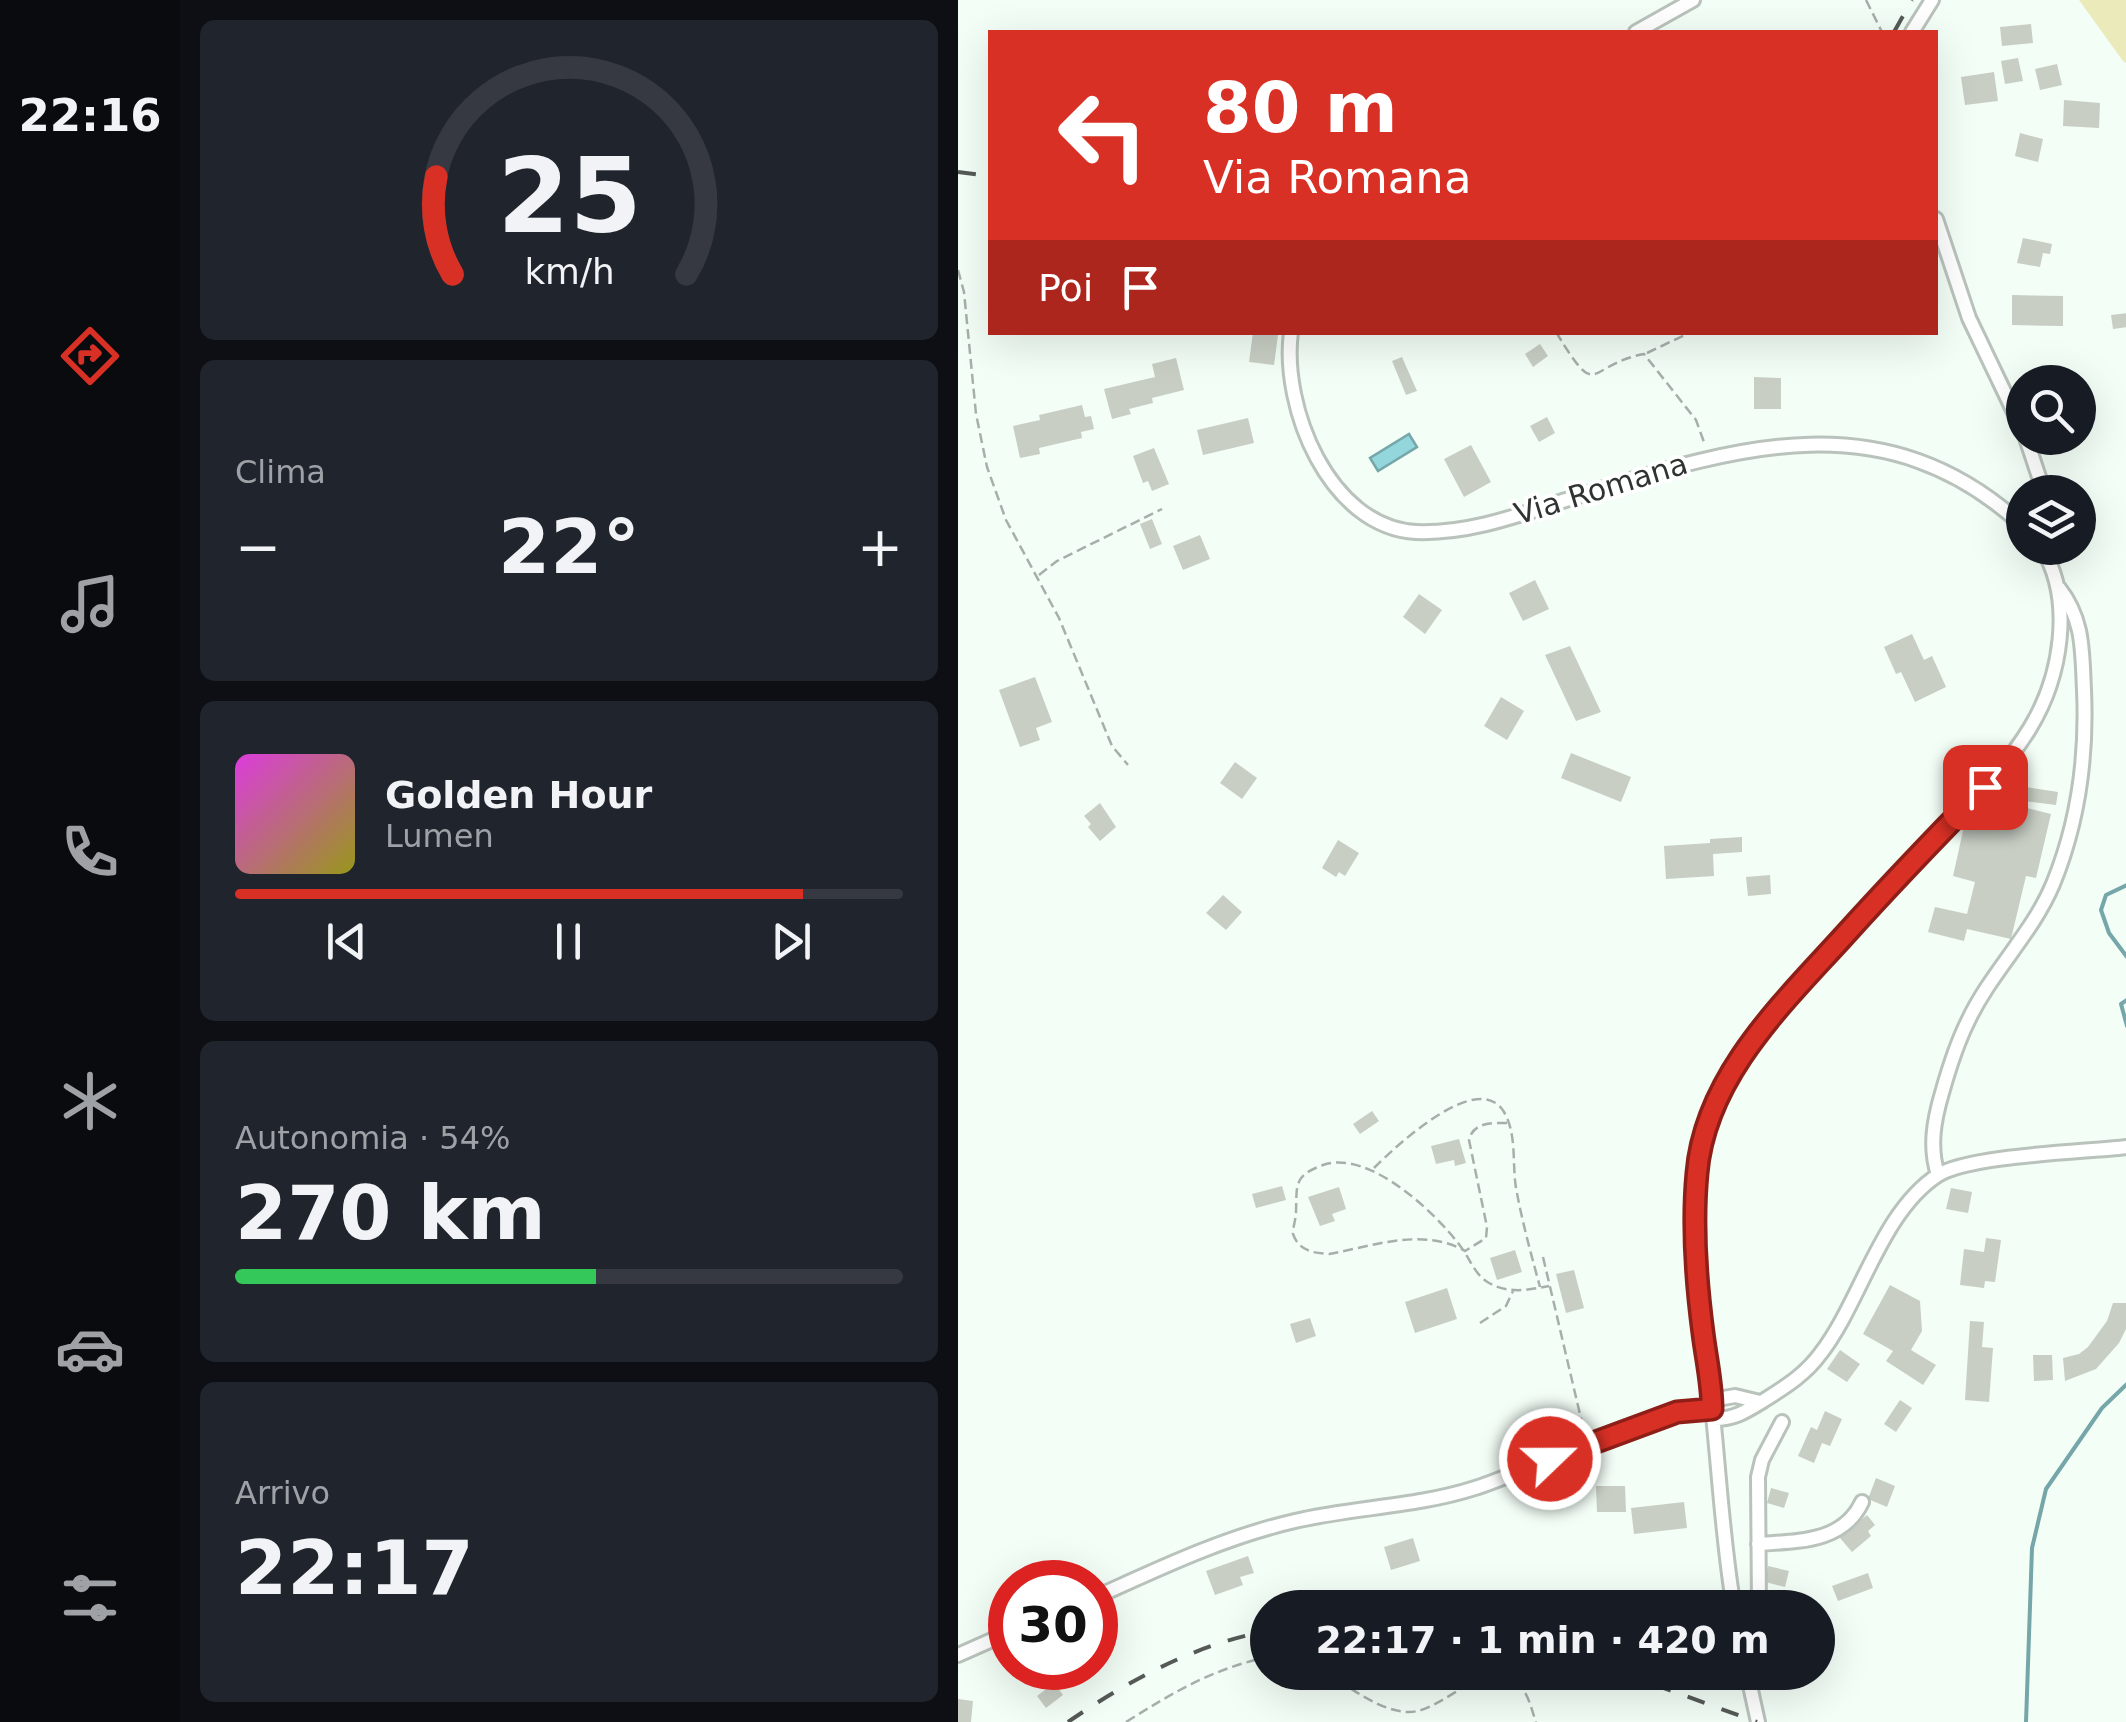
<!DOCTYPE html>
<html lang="it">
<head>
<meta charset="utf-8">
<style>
	body { margin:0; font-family:"DejaVu Sans",sans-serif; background:#20242c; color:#f1f3f6; height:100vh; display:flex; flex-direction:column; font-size:38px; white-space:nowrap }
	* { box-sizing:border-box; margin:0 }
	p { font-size:32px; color:#9ea1a6 }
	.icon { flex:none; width:55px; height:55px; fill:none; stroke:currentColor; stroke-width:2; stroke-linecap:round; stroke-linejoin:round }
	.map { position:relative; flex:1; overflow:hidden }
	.drawer { display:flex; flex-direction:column; gap:20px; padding:20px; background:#0d0f14; width:778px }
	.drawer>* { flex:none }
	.hud { position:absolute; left:30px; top:30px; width:950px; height:305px; border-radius:0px; box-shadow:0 10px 40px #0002; background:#d93025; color:#fff; overflow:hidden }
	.tools { position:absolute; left:1048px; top:365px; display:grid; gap:20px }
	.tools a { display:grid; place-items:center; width:90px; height:90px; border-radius:50%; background:#171b24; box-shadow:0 10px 40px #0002; font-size:50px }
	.speed { position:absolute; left:30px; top:1560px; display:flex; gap:20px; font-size:50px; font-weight:700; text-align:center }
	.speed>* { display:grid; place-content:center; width:130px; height:130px; border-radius:50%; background:#171b24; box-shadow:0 10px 40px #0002; line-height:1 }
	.speed .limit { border:15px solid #d22; background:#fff; color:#111 }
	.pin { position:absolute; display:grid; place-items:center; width:85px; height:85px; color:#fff; margin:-42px; border-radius:20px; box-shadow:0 5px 15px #0006 }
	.me { position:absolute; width:110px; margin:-55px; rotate:68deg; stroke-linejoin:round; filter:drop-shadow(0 0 8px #0008) }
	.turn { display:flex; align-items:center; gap:35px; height:210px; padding:0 50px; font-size:45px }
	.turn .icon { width:130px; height:130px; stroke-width:2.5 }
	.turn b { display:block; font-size:70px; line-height:85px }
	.then { display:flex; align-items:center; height:95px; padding:0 50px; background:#0003; gap:20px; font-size:38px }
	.big { font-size:75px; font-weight:700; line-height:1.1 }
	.drawer .widget { flex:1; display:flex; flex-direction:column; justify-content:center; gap:15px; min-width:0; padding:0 35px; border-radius:15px; background:#20242c }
	.drawer .dial { align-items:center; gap:0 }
	.dial svg { height:260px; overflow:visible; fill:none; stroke:#363941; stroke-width:7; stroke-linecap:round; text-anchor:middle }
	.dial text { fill:#f1f3f6; stroke:none }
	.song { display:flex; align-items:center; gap:30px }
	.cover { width:120px; height:120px; border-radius:15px; background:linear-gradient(135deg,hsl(300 70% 55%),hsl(60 70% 35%)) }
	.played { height:10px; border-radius:5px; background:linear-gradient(90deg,#d93025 85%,#363941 85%) }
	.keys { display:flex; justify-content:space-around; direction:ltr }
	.heat { display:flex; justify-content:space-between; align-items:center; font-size:55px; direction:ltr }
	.charge { height:15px; border-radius:8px; background:linear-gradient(90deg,#34c759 54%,#363941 0) }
	.trip { position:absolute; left:292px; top:1590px; width:585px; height:100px; border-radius:50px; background:#171b24; box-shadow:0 10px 40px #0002; font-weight:700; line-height:100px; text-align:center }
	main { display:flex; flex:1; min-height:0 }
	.menu { display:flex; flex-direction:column; width:180px; justify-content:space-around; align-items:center; background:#090b0e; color:#9ea1a6 }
	.menu .icon { width:70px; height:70px }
	.menu .current { color:#d93025 }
	.menu b { font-size:45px; color:#f1f3f6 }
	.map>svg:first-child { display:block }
	.green { fill:#ebeabb }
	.water { fill:#93d7dd; stroke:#75a6a9; stroke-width:2.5 }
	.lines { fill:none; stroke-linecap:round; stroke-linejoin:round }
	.stream { stroke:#75a6a9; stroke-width:4 }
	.building { fill:#c8cec4 }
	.street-casing { stroke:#b9c3bc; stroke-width:18 }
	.path { stroke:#a7afaa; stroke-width:2.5; stroke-dasharray:10 5; stroke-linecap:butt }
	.street { stroke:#fff; stroke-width:12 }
	.rail { stroke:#555a57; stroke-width:4; stroke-dasharray:18 18; stroke-linecap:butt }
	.route-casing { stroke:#8d1f18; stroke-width:25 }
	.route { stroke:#d93025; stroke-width:18 }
	.labels { text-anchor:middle; stroke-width:8; stroke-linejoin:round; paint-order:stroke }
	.street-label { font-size:30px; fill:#2f3331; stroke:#fff }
</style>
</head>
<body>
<main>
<nav class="menu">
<b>22:16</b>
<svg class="icon current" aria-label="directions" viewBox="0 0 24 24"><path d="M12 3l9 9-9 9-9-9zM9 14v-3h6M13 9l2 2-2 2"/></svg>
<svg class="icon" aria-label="music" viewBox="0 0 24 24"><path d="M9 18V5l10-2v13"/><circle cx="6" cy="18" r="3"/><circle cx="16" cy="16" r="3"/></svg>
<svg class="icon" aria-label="phone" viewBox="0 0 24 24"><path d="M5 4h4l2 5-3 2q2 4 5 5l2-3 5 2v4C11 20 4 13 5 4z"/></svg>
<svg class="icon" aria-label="climate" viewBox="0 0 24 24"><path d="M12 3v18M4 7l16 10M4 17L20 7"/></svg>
<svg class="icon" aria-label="car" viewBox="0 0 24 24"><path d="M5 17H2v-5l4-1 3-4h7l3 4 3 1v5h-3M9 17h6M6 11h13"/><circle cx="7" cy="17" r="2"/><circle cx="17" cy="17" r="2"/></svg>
<svg class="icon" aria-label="filters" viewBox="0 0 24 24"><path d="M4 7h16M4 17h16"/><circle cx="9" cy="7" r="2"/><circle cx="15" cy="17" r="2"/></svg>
</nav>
<section class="drawer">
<div class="widget dial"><svg viewBox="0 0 100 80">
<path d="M14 69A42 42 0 1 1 86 69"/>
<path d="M14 69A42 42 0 0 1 9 39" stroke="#d93025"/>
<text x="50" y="56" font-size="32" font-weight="700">25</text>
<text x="50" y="72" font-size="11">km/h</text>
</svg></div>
<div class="widget"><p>Clima</p>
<div class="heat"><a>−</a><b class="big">22°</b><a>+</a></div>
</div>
<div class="widget">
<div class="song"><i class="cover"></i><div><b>Golden Hour</b><p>Lumen</p></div></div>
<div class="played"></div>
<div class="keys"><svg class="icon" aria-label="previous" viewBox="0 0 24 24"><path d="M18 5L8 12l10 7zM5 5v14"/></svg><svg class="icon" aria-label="pause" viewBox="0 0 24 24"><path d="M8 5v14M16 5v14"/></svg><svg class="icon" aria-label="next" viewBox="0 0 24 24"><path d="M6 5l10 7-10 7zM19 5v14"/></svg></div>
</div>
<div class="widget"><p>Autonomia · 54%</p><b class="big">270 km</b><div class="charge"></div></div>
<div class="widget"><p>Arrivo</p><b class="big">22:17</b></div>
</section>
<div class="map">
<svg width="1169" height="1722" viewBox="0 0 1169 1722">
	<rect width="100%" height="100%" fill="#f3fef6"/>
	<path class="green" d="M1121,0h47v63l-3,-2z"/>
	<path class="water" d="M451,434l8,13 -39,24 -8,-13z"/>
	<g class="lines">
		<path class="stream" d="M1169,885l-21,10 -5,15 8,23 18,24
			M1169,1000l-6,4 6,22
			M1068,1722l6,-174 14,-59 56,-81 25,-24"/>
	</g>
	<path class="building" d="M1073,24l2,19 -31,3 -2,-19z
		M1060,58l5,23 -18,3 -4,-23z
		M1099,64l5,21 -22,5 -5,-21z
		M1036,72l4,29 -33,4 -4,-28z
		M1106,100l36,3 -1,25 -36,-2z
		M1062,133l23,6 -5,23 -23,-6z
		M1065,238l29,6 -2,10 -7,-1 -3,14 -23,-4z
		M1054,295l51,1v30l-51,-1z
		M1169,313v14l-14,2 -2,-14z
		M295,332l25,3 -4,30 -25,-3z
		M582,344l8,12 -15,11 -8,-13z
		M444,357l15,34 -11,4 -14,-34z
		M218,358l8,32 -32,8 1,5 -24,6 2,5 -19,5 -8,-30 51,-12 -3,-13z
		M796,377l27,1v31h-27z
		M124,405l3,12 6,-1 3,13 -13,3 1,6 -43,10 1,6 -20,4 -7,-32 27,-6 -1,-5z
		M589,417l8,16 -16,9 -9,-16z
		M290,418l6,25 -51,12 -6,-25z
		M513,445l20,37 -27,15 -20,-38z
		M196,448l15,36 -17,7 -4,-10 -5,2 -10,-27z
		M194,519l10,25 -12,5 -10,-25z
		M242,535l10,24 -27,11 -10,-24z
		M577,580l14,29 -26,12 -14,-28z
		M461,594l23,16 -17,24 -22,-17z
		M954,634l12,26 8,-4 14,31 -31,15 -14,-30 -5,2 -12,-27z
		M612,646l31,66 -25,9 -31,-66z
		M77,677l17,45 -16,6 4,12 -20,7 -21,-57z
		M543,697l23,14 -17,29 -23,-14z
		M613,753l60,24 -10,25 -60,-24z
		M277,762l22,16 -15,21 -22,-16z
		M1067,787l33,5 -2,13 -32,-4z
		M1037,800l56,14 -15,64 -10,-2 -15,63 -44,-10 -3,12 -36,-9 7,-25 32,7 8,-32 -22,-6 12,-54z
		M142,803l16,24 -16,14 -12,-14 3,-3 -7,-8z
		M784,837v15l-29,2 1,22 -48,3 -2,-33 46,-3v-4z
		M380,840l21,13 -14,23 -6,-4 -3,5 -14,-9z
		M812,875l1,19 -23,2 -2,-19z
		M265,895l19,17 -16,18 -20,-17z
		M414,1111l7,10 -19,13 -7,-10z
		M501,1139l7,24 -11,3 -1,-6 -18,4 -5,-18z
		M324,1186l4,14 -30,8 -4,-14z
		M381,1187l7,22 -14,5 3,7 -15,5 -12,-29z
		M993,1188l21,4 -4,21 -22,-4z
		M1028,1238l15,2 -6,42 -10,-1 -1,7 -24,-3 4,-36 20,3z
		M557,1250l7,22 -25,8 -7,-22z
		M616,1270l10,38 -18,5 -10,-39z
		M932,1285l30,16 2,30 -11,19 25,15 -13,20 -37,-24 7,-10 -30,-17z
		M489,1288l10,31 -42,14 -10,-31z
		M1155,1303h14v24l-8,16 -23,26 -31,12 -2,-23 16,-4 9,-7 19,-26z
		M352,1318l6,18 -20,7 -6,-19z
		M1012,1321l14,1 -2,25 11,1 -4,54 -24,-2z
		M882,1350l20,14 -13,18 -20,-13z
		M1075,1355h19l1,25 -19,1z
		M942,1400l12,8 -16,24 -12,-8z
		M867,1411l17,8 -12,27 -8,-3 -8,20 -16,-7 13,-29 6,3z
		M918,1478l19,8 -8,21 -19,-8z
		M638,1486h29l1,26h-29z
		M813,1488l18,5 -5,15 -17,-5z
		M726,1502l3,26 -53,6 -3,-26z
		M909,1515l8,10 -7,6 3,5 -19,16 -12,-14z
		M455,1538l7,23 -29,9 -7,-23z
		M290,1556l6,17 -14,4 3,8 -28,10 -9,-24z
		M810,1566l21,5 -4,16 -20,-5z
		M910,1573l5,15 -35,13 -6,-15z
		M826,1596l24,7 -1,5h-26z
		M587,1601l37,2v5h-37z
		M73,1668h20l1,4 -19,4z
		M744,1672h26v2l-25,5z
		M96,1683l9,12 -17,13 -9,-12z
		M0,1699l15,2 -2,21h-13z"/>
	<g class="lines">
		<defs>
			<path id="street" d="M678,32l57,-32
				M954,32l20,-32
				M978,219l33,99 54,113
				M333,332c-10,75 38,195 125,200 54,2 106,-18 156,-34 160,-50 311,-101 451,28
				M1068,438l18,54
				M980,1175c-9,-28 -4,-55 4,-82 7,-25 15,-50 26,-72 23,-49 64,-87 85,-137 25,-61 34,-128 31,-194 -2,-39 0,-70 -25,-102
				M754,1400l23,-4 25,6
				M756,1419c20,0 31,-7 49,-18 22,-14 42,-26 58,-48 40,-52 60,-141 117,-178 32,-20 147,-23 189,-28
				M800,1544c39,-3 85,-1 104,-42
				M138,1597c64,-29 129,-60 199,-76 59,-14 121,-14 180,-33 70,-22 166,-80 237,-79
				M776,1608c-12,-70 -15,-142 -23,-211 -9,-86 -32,-179 -7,-264 23,-78 86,-138 139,-196 27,-30 53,-61 82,-90 37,-37 77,-73 105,-119 31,-51 44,-127 12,-180
				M801,1608l-1,-131 4,-17 20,-38
				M0,1655l52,-23
				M789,1672l11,50"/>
		</defs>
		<use href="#street" class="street-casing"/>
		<path class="path" d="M908,0l16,32
			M0,270l6,22 12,122 11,53 19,53 53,98 53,128 16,19
			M598,332c44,72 29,33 88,22l52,66 9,25
			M689,353l44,-21
			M81,575l18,-14 105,-52
			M549,1123c-15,0 -34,-1 -38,17l18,87 -1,11 -21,13c-41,-24 -92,-5 -136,3 -16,-1 -30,-3 -36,-20 0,-8 3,-15 3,-22 1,-27 -3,-36 27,-47 46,-16 113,48 138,82 10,13 13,27 28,36 20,11 39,7 60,3
			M416,1168c20,-20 104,-100 130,-56 13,22 8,51 12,76 6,33 15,66 24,99
			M585,1257l40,170
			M522,1323l26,-17 7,-15
			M368,1672c23,15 55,40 83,40 36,0 80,-62 112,-25 8,9 11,24 15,35
			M168,1722c48,-30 86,-53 142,-65"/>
		<use href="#street" class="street"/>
		<path class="rail" d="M936,32l18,-32
			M0,172l32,4
			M662,1672l137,50
			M110,1722c60,-41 127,-78 200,-91"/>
	</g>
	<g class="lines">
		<defs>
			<path id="route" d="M592,1459l127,-47 35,-3c0,-26 -6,-51 -9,-76 -7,-53 -11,-107 -6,-160 8,-96 85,-169 146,-236 46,-51 94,-101 142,-150"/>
		</defs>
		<use href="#route" class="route-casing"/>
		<use href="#route" class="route"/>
	</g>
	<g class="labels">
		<g class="street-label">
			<text transform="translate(643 489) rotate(-17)" y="10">Via Romana</text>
		</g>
	</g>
</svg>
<div class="tools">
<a><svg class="icon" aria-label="search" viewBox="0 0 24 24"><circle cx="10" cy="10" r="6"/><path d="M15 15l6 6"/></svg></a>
<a><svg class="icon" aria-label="layers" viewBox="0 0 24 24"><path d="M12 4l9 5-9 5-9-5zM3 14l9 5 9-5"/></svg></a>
</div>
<div class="speed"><div class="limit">30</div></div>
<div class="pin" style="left:1027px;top:787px;background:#d93025"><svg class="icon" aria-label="arrive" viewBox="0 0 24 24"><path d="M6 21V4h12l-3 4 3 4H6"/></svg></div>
<svg class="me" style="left:592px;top:1459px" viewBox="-20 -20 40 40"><circle r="17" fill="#d93025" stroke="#fff" stroke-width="3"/><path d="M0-11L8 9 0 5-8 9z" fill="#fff"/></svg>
<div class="trip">22:17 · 1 min · 420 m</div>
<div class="hud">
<div class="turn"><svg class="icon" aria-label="left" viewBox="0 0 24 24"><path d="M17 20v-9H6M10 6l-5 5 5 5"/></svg><div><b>80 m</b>Via Romana</div></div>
<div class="then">Poi<svg class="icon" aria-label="arrive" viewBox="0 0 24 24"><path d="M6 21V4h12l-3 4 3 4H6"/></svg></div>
</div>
</div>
</main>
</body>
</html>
